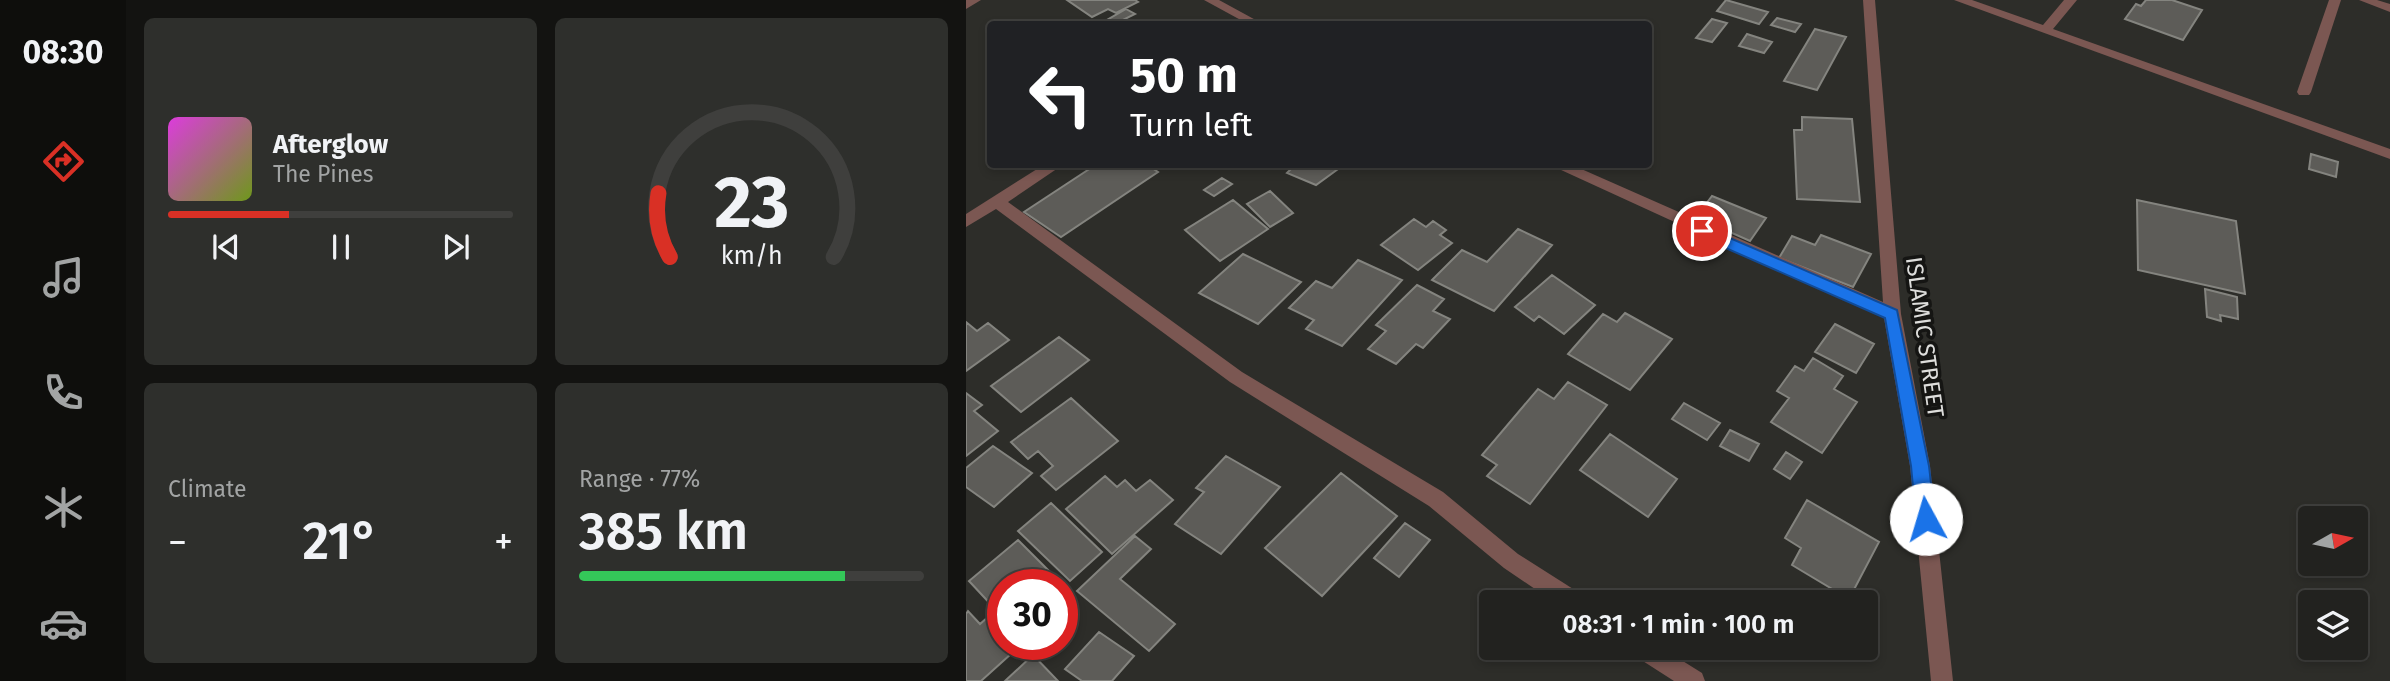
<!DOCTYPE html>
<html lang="en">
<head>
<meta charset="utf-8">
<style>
	body { margin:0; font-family:"Fira Sans",sans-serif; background:#2e2f2c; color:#f1f3f6; height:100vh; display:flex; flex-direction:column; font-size:26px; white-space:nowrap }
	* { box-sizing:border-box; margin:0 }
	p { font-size:23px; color:#a2a4a4 }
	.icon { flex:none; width:38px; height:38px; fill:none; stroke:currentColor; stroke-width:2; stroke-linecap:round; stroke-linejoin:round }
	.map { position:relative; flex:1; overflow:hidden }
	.panel { display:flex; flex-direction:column; gap:18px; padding:18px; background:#131311; width:840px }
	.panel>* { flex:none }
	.guide { position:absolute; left:21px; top:21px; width:665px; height:147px; border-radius:7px; box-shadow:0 4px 10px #0003,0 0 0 2px #3f3f3d; background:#202124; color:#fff; overflow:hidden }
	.needle { width:46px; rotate:81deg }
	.buttons { position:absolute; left:1332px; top:506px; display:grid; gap:14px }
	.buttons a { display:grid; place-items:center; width:70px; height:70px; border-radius:7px; background:#22221f; box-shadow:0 4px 10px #0003,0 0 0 2px #3f3f3d; font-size:35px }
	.speed { position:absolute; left:21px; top:569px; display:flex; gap:14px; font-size:35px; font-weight:700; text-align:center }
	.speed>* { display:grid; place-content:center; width:91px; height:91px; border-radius:50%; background:#22221f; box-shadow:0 4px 10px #0003,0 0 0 2px #3f3f3d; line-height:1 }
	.speed .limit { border:10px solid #d22; background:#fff; color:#111 }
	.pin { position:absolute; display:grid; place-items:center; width:60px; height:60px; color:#fff; margin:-30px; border:4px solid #fff; border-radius:50%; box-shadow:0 2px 7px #0007 }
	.me { position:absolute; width:77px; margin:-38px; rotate:354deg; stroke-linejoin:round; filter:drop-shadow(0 0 5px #0008) }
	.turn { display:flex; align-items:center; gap:24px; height:147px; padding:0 28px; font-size:32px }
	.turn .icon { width:91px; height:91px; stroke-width:2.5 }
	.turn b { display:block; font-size:49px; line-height:60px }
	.big { font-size:52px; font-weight:600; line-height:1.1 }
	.panel .card { flex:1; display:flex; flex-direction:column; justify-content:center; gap:10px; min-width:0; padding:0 24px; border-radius:10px; background:#2e2f2c }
	.panel .dial { align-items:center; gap:0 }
	.dial svg { height:182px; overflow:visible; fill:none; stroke:#3f3f3d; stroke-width:7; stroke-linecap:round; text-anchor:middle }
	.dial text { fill:#f1f3f6; stroke:none }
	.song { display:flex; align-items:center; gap:21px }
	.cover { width:84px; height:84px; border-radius:10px; background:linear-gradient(135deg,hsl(300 70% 55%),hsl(80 70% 35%)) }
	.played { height:7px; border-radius:4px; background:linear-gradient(90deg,#d93025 35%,#3f3f3d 35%) }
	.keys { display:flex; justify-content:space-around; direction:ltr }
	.heat { display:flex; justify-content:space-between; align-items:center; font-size:38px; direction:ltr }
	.charge { height:10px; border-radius:5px; background:linear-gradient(90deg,#34c759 77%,#3f3f3d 0) }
	.panel .tiles { flex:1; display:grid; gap:18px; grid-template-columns:repeat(2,1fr) }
	.trip { position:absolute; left:513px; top:590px; width:399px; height:70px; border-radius:7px; background:#22221f; box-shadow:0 4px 10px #0003,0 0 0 2px #3f3f3d; font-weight:600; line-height:70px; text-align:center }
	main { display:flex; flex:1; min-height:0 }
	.tab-bar { display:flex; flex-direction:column; width:126px; justify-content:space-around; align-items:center; background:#0e0e0c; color:#a2a4a4 }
	.tab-bar .icon { width:49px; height:49px }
	.tab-bar .selected { color:#d93025 }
	.tab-bar b { font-size:32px; color:#f1f3f6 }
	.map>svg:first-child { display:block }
	.building { fill:#5d5c58; stroke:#84847f; stroke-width:2 }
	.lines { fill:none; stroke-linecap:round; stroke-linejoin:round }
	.service { fill:#7b5752; fill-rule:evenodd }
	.minor { fill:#7b5752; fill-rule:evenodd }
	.route { fill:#1a73e8; stroke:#114b97; stroke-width:2 }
	.labels { text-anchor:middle; stroke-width:7; stroke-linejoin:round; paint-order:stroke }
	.street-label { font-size:23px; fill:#dddddb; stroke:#151513 }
</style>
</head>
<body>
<main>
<nav class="tab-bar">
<b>08:30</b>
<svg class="icon selected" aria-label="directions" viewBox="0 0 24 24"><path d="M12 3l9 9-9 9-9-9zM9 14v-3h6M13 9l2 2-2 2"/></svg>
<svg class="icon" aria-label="music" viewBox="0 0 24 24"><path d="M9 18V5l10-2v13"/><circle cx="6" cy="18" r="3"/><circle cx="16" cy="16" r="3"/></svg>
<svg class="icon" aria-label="phone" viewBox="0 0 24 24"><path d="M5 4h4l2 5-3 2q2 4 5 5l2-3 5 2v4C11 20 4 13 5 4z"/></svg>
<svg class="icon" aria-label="climate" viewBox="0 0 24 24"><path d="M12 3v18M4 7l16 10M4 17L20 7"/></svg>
<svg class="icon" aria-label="car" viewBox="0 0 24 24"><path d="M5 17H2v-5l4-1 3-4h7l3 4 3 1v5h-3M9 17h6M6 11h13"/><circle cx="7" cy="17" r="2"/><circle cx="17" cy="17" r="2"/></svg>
</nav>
<section class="panel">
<div class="tiles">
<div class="card">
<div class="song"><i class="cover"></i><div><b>Afterglow</b><p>The Pines</p></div></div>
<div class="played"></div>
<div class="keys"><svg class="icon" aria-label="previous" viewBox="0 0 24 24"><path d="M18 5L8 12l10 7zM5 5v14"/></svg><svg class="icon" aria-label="pause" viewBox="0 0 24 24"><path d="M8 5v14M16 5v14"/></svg><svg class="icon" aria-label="next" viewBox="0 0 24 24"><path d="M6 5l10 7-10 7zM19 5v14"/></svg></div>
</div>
<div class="card dial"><svg viewBox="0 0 100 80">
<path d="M14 69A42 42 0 1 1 86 69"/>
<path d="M14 69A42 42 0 0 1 9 41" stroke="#d93025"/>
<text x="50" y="56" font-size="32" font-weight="700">23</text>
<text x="50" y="72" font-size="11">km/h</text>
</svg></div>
<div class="card"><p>Climate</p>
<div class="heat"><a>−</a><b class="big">21°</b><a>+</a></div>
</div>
<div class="card"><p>Range · 77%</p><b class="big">385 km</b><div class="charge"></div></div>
</div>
</section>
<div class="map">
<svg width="1424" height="681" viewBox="0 0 1424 681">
	<rect width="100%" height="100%" fill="#2d2d29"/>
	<path class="building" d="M101,0h68l3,2 -22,11 -8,-4 -16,8z
		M760,0l42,12 -9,12 -42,-13z
		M1180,0h26l30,10 -19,30 -58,-21 11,-15 5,2z
		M160,9l9,5 -20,10 -8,-4z
		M811,18l24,6 -6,8 -24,-7z
		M746,19l15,4 -15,19 -16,-4z
		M849,29l31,8 -29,53 -33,-9z
		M781,34l25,8 -8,11 -25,-7z
		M836,117l50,2 8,83 -63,-3 -3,-69h8z
		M1345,154l27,8 -2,15 -27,-8z
		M131,164h49l12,8 -97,65 -37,-25z
		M379,164l-29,21 -29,-12 9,-9z
		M256,178l10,6 -18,12 -10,-6z
		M304,191l23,22 -23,14 -23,-23z
		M746,196l54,22 -16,23 -54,-24z
		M267,200l35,29 -48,32 -35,-31z
		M1171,200l99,21 9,73 -107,-24z
		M448,219l12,8 7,-6 13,9 -6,5 12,8 -34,27 -37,-25z
		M552,229l34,16 -58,66 -62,-31 30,-30 25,12z
		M855,235l50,19 -18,33 -74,-29 13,-22 23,9z
		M277,254l58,28 -43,42 -59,-31z
		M392,260l44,20 -60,66 -36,-17 8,-9 -25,-12 27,-27 16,7z
		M586,275l43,30 -31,29 -25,-18 -5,5 -19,-14z
		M451,285l27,14 -11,12 17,8 -27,29 -7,-4 -20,20 -28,-15 18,-18 -10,-6z
		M1239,289l32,8 1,22 -18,-4 1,6 -14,-4z
		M659,313l47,26 -42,51 -62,-36 35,-40 14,8z
		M0,322l11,9 11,-8 21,17 -43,31z
		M869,324l39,20 -18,29 -41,-21z
		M93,337l30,23 -68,52 -30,-26z
		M847,358l30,18 -9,13 23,13 -35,51 -51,-31 18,-24 -12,-7 18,-25 9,5z
		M602,382l39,23 -77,99 -43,-28 10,-11 -15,-10 56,-66 16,10z
		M0,393l16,12 -8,6 24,20 -32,25z
		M105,398l47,43 -62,49 -15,-14 12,-10 -15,-15 -10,8 -17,-17z
		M718,403l36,20 -13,17 -35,-21z
		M764,430l29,14 -10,17 -29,-15z
		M644,434l67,45 -29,38 -68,-47z
		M27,446l39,27 -38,34 -28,-20v-19z
		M820,452l16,10 -12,17 -16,-10z
		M260,456l54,31 -59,67 -46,-30 29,-32 -8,-4z
		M375,473l56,43 -75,80 -57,-48z
		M139,476l12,11 8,-7 11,11 14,-11 23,20 -61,54 -46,-45z
		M841,500l72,42 -30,57 -57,-34 9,-17 -16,-10z
		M85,503l51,49 -32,29 -52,-50z
		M439,523l25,17 -31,37 -25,-19z
		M169,536l16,13 -31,30 55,45 -26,27 -72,-60z
		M52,540l53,53 -9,7v-16h-59v60h19l-41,37h-15v-67l2,-3 12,13 16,-14 -27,-29z
		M133,632l35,24 -22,25h-30l-17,-12z
		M67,655l25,26h-53z"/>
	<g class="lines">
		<path class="service" d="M1363,0h12l-30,92 -2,3h-10l-2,-3z"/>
		<path class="minor" d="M0,0h15l-15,9z
			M238,0h15l44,24h-15z
			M897,0h12l26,314 29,152 23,215h-22l-21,-215 -26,-148 -336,-154h22l313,138z
			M988,0h18l71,25 21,-25h13l-24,29 337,120v10z
			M1393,0h18l13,4v8z
			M79,164h19l-56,38 234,170 201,120 75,62 63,40 3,8h-30l-50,-34 -75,-62 -199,-124 -234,-173 -30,18v-13z
			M666,648h30l40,25 3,8h-31l-39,-25z"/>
	</g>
	<path class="route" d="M736,226l195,84 32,156 6,53 -3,6 -6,2 -7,-2 -3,-6 -5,-53 -26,-148 -189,-83v-8z"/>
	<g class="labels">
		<g class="street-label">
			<text transform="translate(959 337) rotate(82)" y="8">ISLAMIC STREET</text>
		</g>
	</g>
</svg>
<div class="buttons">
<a><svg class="needle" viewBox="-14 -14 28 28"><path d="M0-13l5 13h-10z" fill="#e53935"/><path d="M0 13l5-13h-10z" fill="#a2a4a4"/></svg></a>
<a><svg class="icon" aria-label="layers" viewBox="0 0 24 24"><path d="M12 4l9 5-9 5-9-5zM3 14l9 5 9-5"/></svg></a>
</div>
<div class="speed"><div class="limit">30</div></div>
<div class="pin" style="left:736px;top:231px;background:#d93025"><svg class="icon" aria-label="arrive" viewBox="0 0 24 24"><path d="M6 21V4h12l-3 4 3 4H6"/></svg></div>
<svg class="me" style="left:960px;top:519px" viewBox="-20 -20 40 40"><circle r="19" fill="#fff"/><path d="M0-13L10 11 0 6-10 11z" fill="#1a73e8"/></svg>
<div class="trip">08:31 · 1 min · 100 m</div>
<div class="guide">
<div class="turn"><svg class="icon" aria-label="left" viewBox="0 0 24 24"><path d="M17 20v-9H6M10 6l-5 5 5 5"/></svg><div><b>50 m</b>Turn left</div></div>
</div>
</div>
</main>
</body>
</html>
